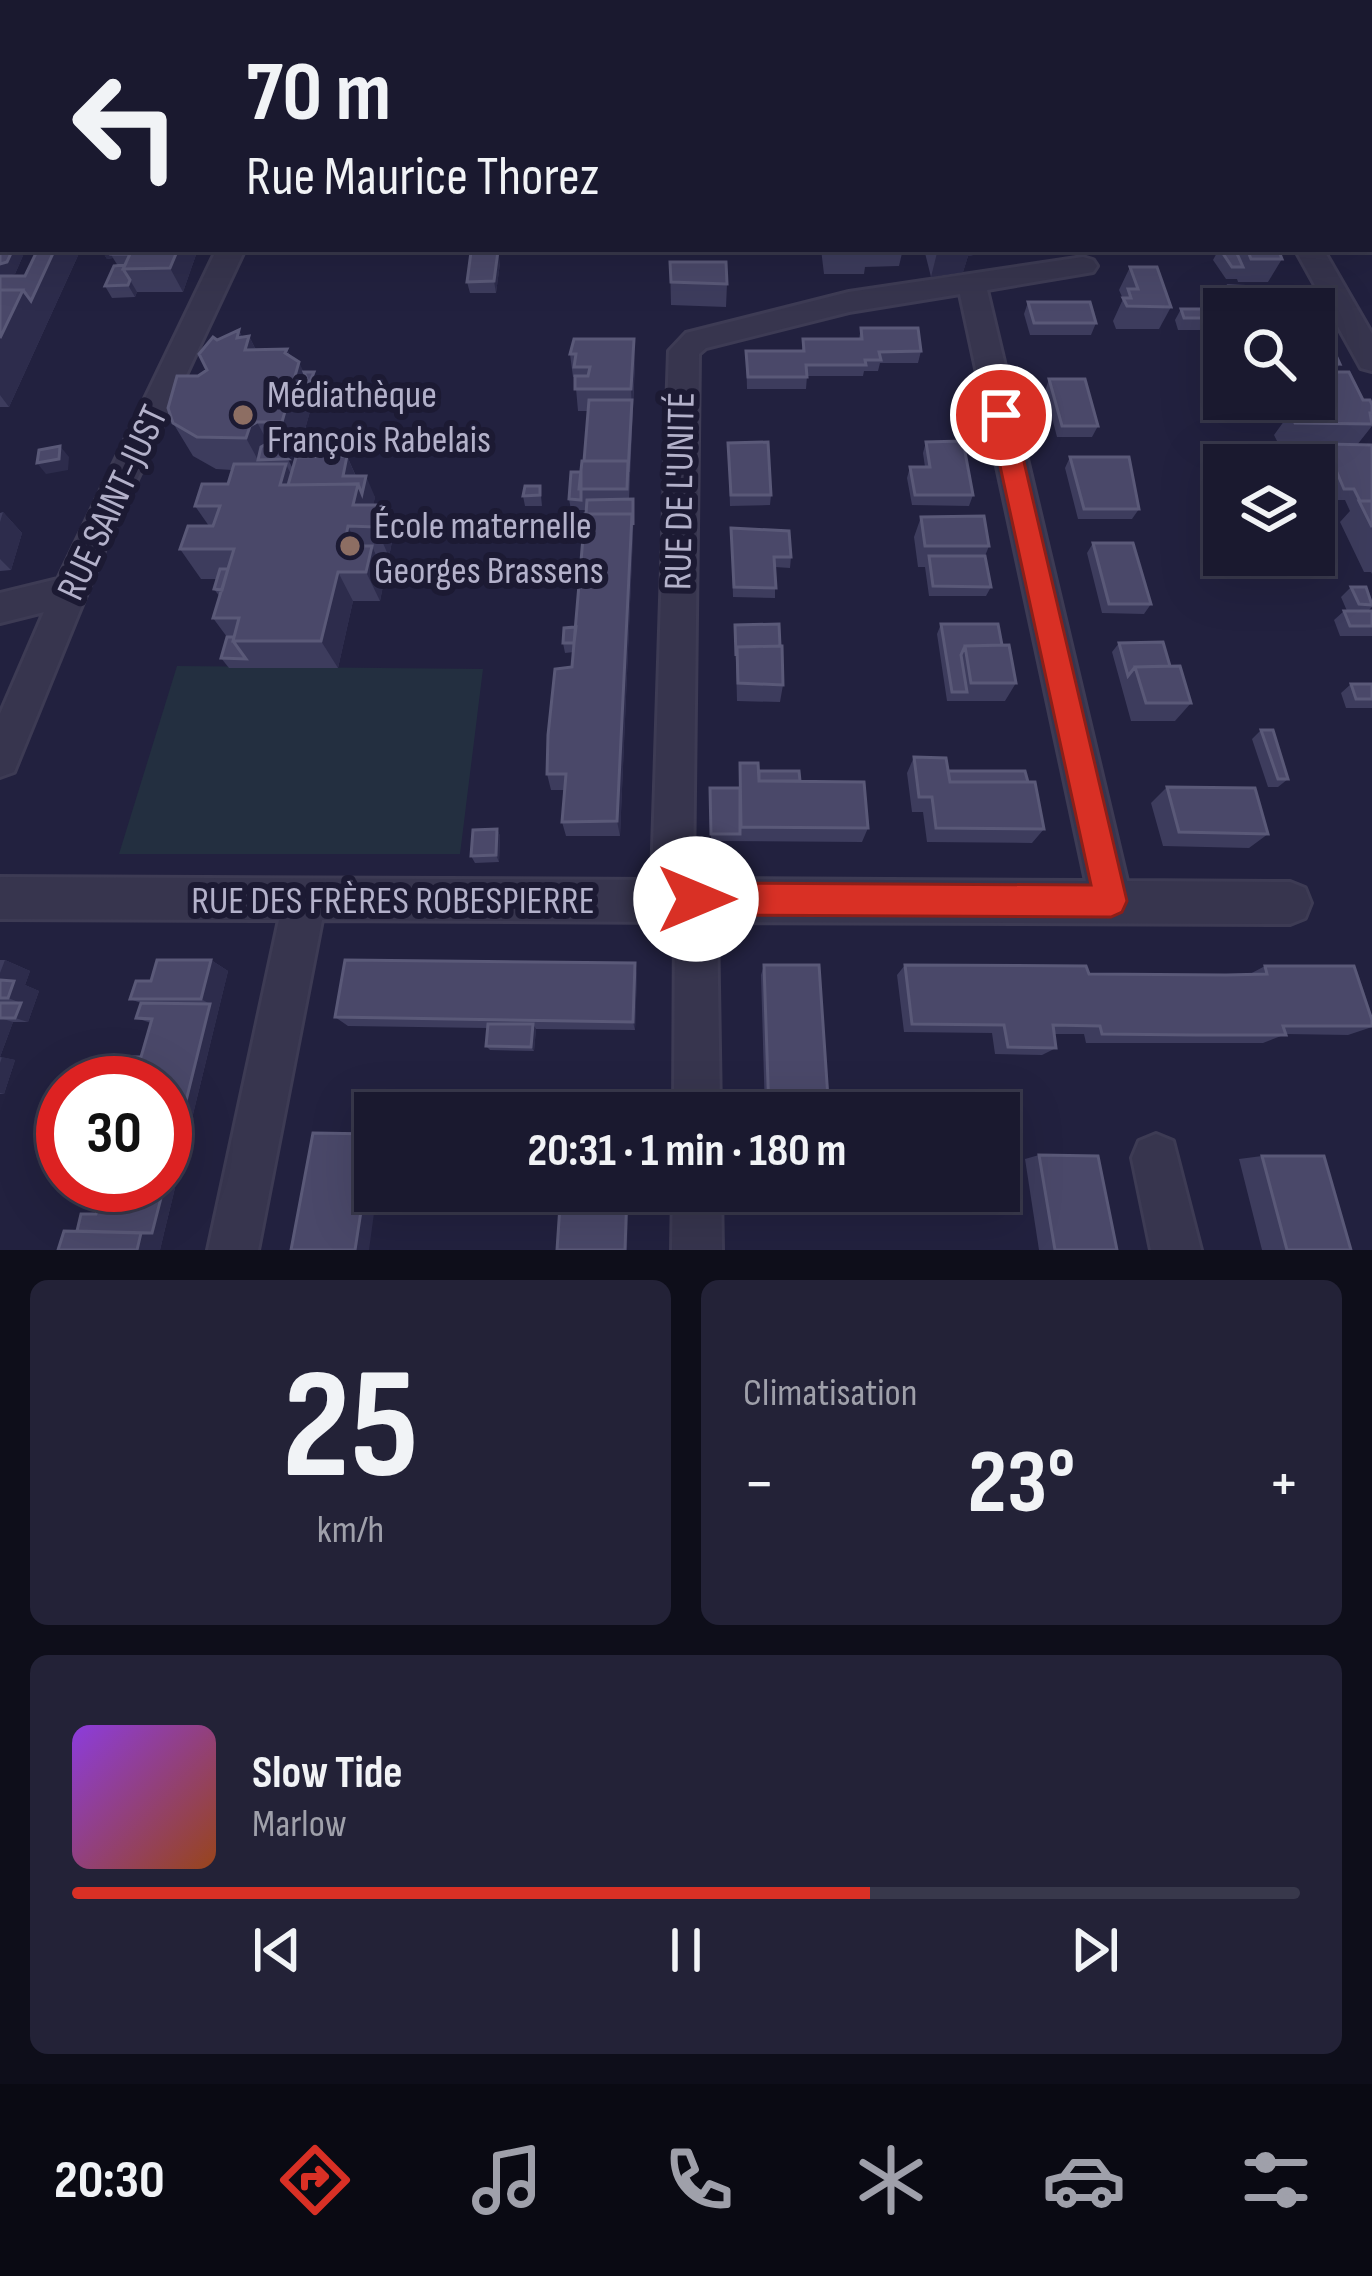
<!DOCTYPE html>
<html lang="fr">
<head>
<meta charset="utf-8">
<style>
	body { margin:0; font-family:"Sofia Sans Condensed",sans-serif; background:#232237; color:#f1f3f6; height:100vh; display:flex; flex-direction:column; font-size:45px; white-space:nowrap }
	* { box-sizing:border-box; margin:0 }
	p { font-size:39px; color:#9fa0aa }
	.icon { flex:none; width:66px; height:66px; fill:none; stroke:currentColor; stroke-width:2; stroke-linecap:round; stroke-linejoin:round }
	.map { position:relative; height:1250px; overflow:hidden }
	.panel { display:flex; flex-direction:column; gap:30px; padding:30px; background:#0e0e1a; flex:1 }
	.panel>* { flex:none }
	.guide { position:absolute; left:0px; top:0px; width:1374px; height:252px; box-shadow:0 12px 48px #0002,0 0 0 3px #38384b; background:#1a192f; color:#f1f3f6; overflow:hidden }
	.tools { position:absolute; left:1203px; top:288px; display:grid; gap:24px }
	.tools a { display:grid; place-items:center; width:132px; height:132px; border-radius:0px; background:#1a192f; box-shadow:0 12px 48px #0002,0 0 0 3px #38384b; font-size:60px }
	.speed { position:absolute; left:36px; top:1056px; display:flex; gap:24px; font-size:60px; font-weight:700; text-align:center }
	.speed>* { display:grid; place-content:center; width:156px; height:156px; border-radius:50%; background:#1a192f; box-shadow:0 12px 48px #0002,0 0 0 3px #38384b; line-height:1 }
	.speed .limit { border:18px solid #d22; background:#fff; color:#111 }
	.pin { position:absolute; display:grid; place-items:center; width:102px; height:102px; color:#fff; margin:-51px; border:6px solid #fff; border-radius:50%; box-shadow:0 3px 12px #0007 }
	.me { position:absolute; width:132px; margin:-66px; rotate:90deg; stroke-linejoin:round; filter:drop-shadow(0 0 9px #0008) }
	.turn { display:flex; align-items:center; gap:42px; height:252px; padding:0 48px; font-size:54px }
	.turn .icon { width:156px; height:156px; stroke-width:2.5 }
	.turn b { display:block; font-size:84px; line-height:102px }
	.big { font-size:90px; font-weight:700; line-height:1.1 }
	.panel .tile { flex:1; display:flex; flex-direction:column; justify-content:center; gap:18px; min-width:0; padding:0 42px; border-radius:18px; background:#232237 }
	.panel .dial { align-items:center; gap:0 }
	.dial b { font-size:156px; line-height:1 }
	.song { display:flex; align-items:center; gap:36px }
	.cover { width:144px; height:144px; border-radius:18px; background:linear-gradient(135deg,hsl(270 70% 55%),hsl(20 70% 35%)) }
	.played { height:12px; border-radius:6px; background:linear-gradient(90deg,#d93025 65%,#38384b 65%) }
	.keys { display:flex; justify-content:space-around; direction:ltr }
	.heat { display:flex; justify-content:space-between; align-items:center; font-size:66px; direction:ltr }
	.panel .tiles { flex:1; display:grid; gap:30px; grid-template-columns:1fr 1fr }
	.tile:last-child { grid-column:span 2 }
	.trip { position:absolute; left:354px; top:1092px; width:666px; height:120px; border-radius:0px; background:#1a192f; box-shadow:0 12px 48px #0002,0 0 0 3px #38384b; font-weight:700; line-height:120px; text-align:center }
	.dock { display:flex; height:192px; justify-content:space-around; align-items:center; background:#0a0a13; color:#9fa0aa }
	.dock .icon { width:84px; height:84px }
	.dock .active { color:#d93025 }
	.dock b { font-size:54px; color:#f1f3f6 }
	.map>svg:first-child { display:block }
	.green { fill:#232f40 }
	.lines { fill:none; stroke-linecap:round; stroke-linejoin:round }
	.minor-casing { stroke:#3d3b54; stroke-width:6 }
	.minor { fill:#37354e; fill-rule:evenodd }
	.wall { fill:#3d3c5d }
	.shaded-wall { fill:#2d2c4c }
	.building { fill:#4a4869; stroke:#5a5978; stroke-width:3 }
	.route { fill:#d93025; stroke:#8d1f18; stroke-width:3 }
	.education-dot { fill:#8d6e63; stroke:#1c1a33; stroke-width:4.5 }
	.labels { text-anchor:middle; stroke-width:12; stroke-linejoin:round; paint-order:stroke }
	.poi-label { font-size:39px; fill:#b3b1ca; stroke:#1c1a33; text-anchor:start }
	.street-label { font-size:39px; fill:#b3b1ca; stroke:#1c1a33 }
</style>
</head>
<body>
<div class="map">
<svg width="1372" height="1250" viewBox="0 0 1372 1250">
	<rect width="100%" height="100%" fill="#22213f"/>
	<path class="green" d="M177,666l306,3 -23,185h-341z"/>
	<g class="lines">
		<defs>
			<path id="minor" d="M965,0h25l2,3h-25z
				M1371,34h1v14h-1z
				M0,225h3v18h-3z
				M217,249h28l-139,297 -92,226 -14,5v-63l44,-102 -44,11v-30l58,-14z
				M1295,249h28l49,85v37l-11,-3z
				M1083,257l10,3 4,6 -4,6 -106,18 140,591 163,1 15,6 6,15 -6,15 -15,6 -573,-2 3,191h-46l1,-191 -353,-2 -64,330h-50l71,-330 -279,-1v-42l652,3 17,-529 17,-18 163,-41zM960,294l126,587 -393,-2 6,-525 7,-6 143,-36z
				M1156,1134l17,7 28,109h-50l-19,-92 7,-17z
				M673,1191h48l1,59h-50z"/>
		</defs>
		<use href="#minor" class="minor-casing"/>
		<use href="#minor" class="minor"/>
	</g>
	<path class="wall" d="M1104,0h37l3,3h-37z
		M1167,0h96l3,3h-100z
		M0,160h3v47h-3z
		M0,243l25,8 -10,23 -11,2h21l56,-27 -72,158h-9z
		M101,249h97l-15,43h-46l-2,5 -23,1 -7,-12 13,-20 -5,-8 -6,1z
		M396,249h26l-1,6h-23z
		M821,249h82l-4,17 -34,1 -1,7h-40z
		M924,249h83l-39,7 -5,16 -32,5z
		M1219,249h59l4,10 -14,23h-30l-1,-3h-11l-13,-19z
		M670,262l57,22 -1,23 -55,-2z
		M500,263l-4,30h-26l-3,-11z
		M1130,267l41,40 -12,22h-43l-3,-8 10,-22 -4,-9z
		M1229,286l42,23h-44l-4,-11z
		M1028,302l68,21 -5,12h-61l-6,-21z
		M1181,309l42,9 -6,12h-39l-3,-10z
		M1314,327l26,37 -6,8 29,28 9,5v21l-15,19h15v129l-1,-2h-7l-24,-50 10,-11 -5,-11h-10l-18,-45 8,-9 -46,-1 -5,-10 13,-18 -7,-18h34z
		M861,328l60,23 -3,12h-38l-2,8h-14l-1,5h-56l-1,13h-59l-1,-38h56l1,-12h56z
		M239,330l3,7 7,-1 7,14 31,-1 3,7 14,16h10l4,11 -20,71h-16l6,5 5,10 54,-13 9,20 19,21 -2,8h8l12,31 -4,21h-13l9,19 -5,25h-27l-15,67h-109l-8,-10 6,-21 -14,-19 7,-21 -6,-8 3,-10h-16l-21,-30 29,-23 -14,-20 33,-22 4,-14 -16,-1 -23,-13 -20,-33 24,-47 10,-6 10,-30z
		M1224,337v20h-4l-2,-9z
		M570,354l65,8 -6,137h4v36l-13,301h-54l-4,-14 2,-32h-13l-4,-16 25,-107 2,-15 -9,1 -2,-10 13,-16 10,-113 1,-4h-16l-2,-11 15,-38 4,-50h-10l-3,-34h-2z
		M1049,379l49,47 -6,11h-35l-12,-46z
		M926,442l47,53 -4,11 -57,-1 -5,-27 3,-11h15l-2,-14z
		M728,443l43,52 -1,10 -40,1z
		M1070,457l69,52 -7,10h-54l-13,-51z
		M540,486l2,20h-17l-2,-10z
		M3,512l19,21 -11,37 -11,1v-58z
		M921,517l68,29 -4,10 6,31 -5,9h-57l-4,-29h-7l-4,-30z
		M731,528l60,29 -1,11 -15,-1v31l-42,-1z
		M1093,543l58,61 -7,10 -42,-1 -15,-60z
		M1351,587l21,14v6l-4,4h4v25h-32l-6,-16 10,-9h3l-6,-14z
		M941,624l61,21 14,38 -11,18h-58l-10,-67z
		M735,625l48,60 -3,17 -43,-1z
		M1119,643l51,23 21,37 -16,18h-44l-19,-69z
		M1351,684h21v24h-26l-5,-15z
		M1261,730l27,49 -10,8h-10l-16,-48z
		M914,757l34,14 80,11 16,47 -12,14 -105,-1 -4,-30h-11l-5,-39z
		M740,763l19,8 41,10 68,47 -6,14 -151,-1 -1,-53h29z
		M1167,787l101,47 -19,14 -86,-2 -12,-43z
		M497,829l3,7 -1,26 -24,1 -4,-7z
		M0,960h5l25,11 -5,14 14,6 -11,31h-15l-13,35 15,3 -11,34h-4z
		M211,960l17,11 -64,262h-12h12l-4,17h-102l38,-36 7,-20 -12,-2 74,-7 -24,-128 10,-34 -15,-5 5,-15 -11,-4 21,-18z
		M764,965l65,148h-64l-4,-138z
		M905,965l184,9 159,1 17,-9 107,61 -24,8 -62,-1 -23,9h-177l-2,-9h-30l2,14 -14,7 -47,-1 -3,-21 -88,-1 -7,-57z
		M637,973l-2,57 -99,-1 -2,22 -44,-1 -4,-4 1,-18 -139,-2 -13,-9z
		M1039,1155l78,95h-78l-14,-91z
		M1262,1156l89,94h-89l-23,-91z
		M768,1191h66v5l-6,3h-60z"/>
	<path class="shaded-wall" d="M395,0h50v3h-50z
		M13,249h10l2,2 -10,23 -15,3v-13z
		M55,249h26l-72,158 -9,-12v-57l23,-48z
		M101,249h33l-4,5h-19l2,4 -6,1z
		M178,249h20l-15,43 -13,-24z
		M962,249h45l-39,7 -5,16 -32,5 6,-24z
		M498,251l2,12 -4,30 -2,-12z
		M130,280l7,12 -2,5 -7,-12z
		M239,330l7,16 3,-10 16,33h-11l-17,-31z
		M634,339l1,23 -3,49 -1,-22z
		M287,349l10,22 2,-9 10,22 5,-12 4,11 -20,71 -16,-32 3,-69z
		M257,422l17,32 -16,6 -12,-22 4,-12z
		M60,446l9,11 -1,13 -22,4 -9,-11z
		M347,456l9,21 -13,-1z
		M286,464l15,31 -21,-10z
		M366,476l9,21 -6,30 -16,-22 5,-21z
		M633,499l1,11 -14,326 -3,-15z
		M381,505l12,31 -4,21 -13,-30z
		M3,512l19,21 -11,37 -11,-11v-37z
		M348,526l14,31 -18,-11z
		M372,546l13,30 -5,25 -14,-29z
		M338,572l15,29 -15,67 -17,-27z
		M497,829l3,7 -1,26 -3,-7z
		M5,960l25,11 -5,14 14,6 -11,31 -13,-4 6,-15 -13,-5 -8,-17v-8z
		M211,960l17,11 -64,262h-12l10,-39 -11,-1 2,-8h12v-46l7,-29 38,-106 -9,-5z
		M635,963l2,10 -2,57 -2,-8z
		M0,1018l13,4 -13,35z
		M533,1024l3,5 -2,22 -3,-4z
		M2,1057l13,3 -11,34 -4,-1v-30z
		M373,1134l2,1v56h2l-8,59h-14z
		M627,1191h2l-2,59h-2z
		M141,1233h23l-4,17h-23z"/>
	<path class="building" d="M1121,0h20l3,3h-20z
		M1185,0h43l2,3h-40z
		M1245,0h18l3,3h-18z
		M0,160h3v22h-3z
		M3,242v7h10l-6,13 -7,2v-21z
		M38,249h17l-24,52 -8,-11h-23v-14h25z
		M112,249h66l-8,19 -47,1 7,-15h-19z
		M827,249h41v2h-41z
		M936,249h30l-29,4z
		M1220,249h15l8,18h-11z
		M1247,249h31l4,10h-31z
		M498,251l-4,30 -27,1 4,-30z
		M670,262h56l1,22 -56,-2z
		M125,265l-2,4 7,11 -2,5 -23,1 9,-20z
		M1130,267h27l14,40 -44,-1 -4,-8h8l-3,-9h10z
		M1229,286l33,1 9,22h-32z
		M0,290h23l-23,48z
		M1028,302h62l6,21h-62z
		M1181,309h39l3,9h-39z
		M1314,327h9l17,37 -26,-2z
		M861,328h57l3,23 -42,1 2,8h-16l1,5h-60l1,12h-59l-2,-26h58l-1,-12h59z
		M239,330l-2,8 12,-2 -4,14 42,-1 -2,4 14,9 -17,60h-25l-7,4 -4,12 -49,-1 -24,-14 -5,-15 9,-32h21l9,-6 -8,-16 14,-17 4,3z
		M574,339h60l-3,50h-56v-13h13l2,-9h-16l2,-13h-6z
		M304,372h10l-5,12z
		M1314,372h35l14,28h7l2,5v8h-2l2,11 -77,-1 -5,-10h19l-5,-14h10z
		M1049,379h36l13,47h-36z
		M589,400h43l-4,72v-11h-44z
		M963,441l10,54h-58l-5,-28h20l-4,-25z
		M768,442l3,53h-40l-3,-52z
		M268,443l20,16 -30,1 3,-13z
		M1325,444l47,1v56h-12l-6,-12h-10z
		M60,446l-1,13 -22,4 2,-13z
		M347,456l-4,20h23l-4,18 -4,-10 -70,1 8,-28z
		M1070,457h59l10,52h-55z
		M582,461h46l-1,28h-48z
		M234,464h52l-6,21 78,-1 -5,21h28l-5,22 -28,-1 -4,20h28l-6,26h-28l-17,69h-88l6,-23h-26l21,-69h-54l8,-23h25l7,-20h-25l7,-22h26z
		M571,472h10v28l-12,-1z
		M525,486h15v9l-17,1z
		M633,499v26l-1,-11h-46l1,-14z
		M1359,501h13v26z
		M585,514h47l-15,307 -55,1 4,-48h-19l1,-39 7,-66 17,-2z
		M984,516l5,30h-64l-4,-29z
		M731,528l58,3 2,26h-17l2,31 -42,-1z
		M1093,543h40l18,61h-42z
		M929,556h56l6,31 -58,-1z
		M220,569h8l-6,21 -8,-1z
		M1351,587h15l6,18 -13,-1z
		M1344,611h28v15h-22z
		M779,624l1,22 -43,1 -1,9 -1,-31z
		M941,624h57l4,21 -37,1 -4,9 6,37h-15z
		M576,627l-2,16h-11l1,-15z
		M227,637h7l-1,4 13,18 -25,-1z
		M1163,642l7,24 -35,1 -7,9 -9,-33z
		M1009,645l7,38h-45l-6,-37z
		M782,646l1,39 -45,-2 -1,-36z
		M1180,666l11,37h-45l-11,-36z
		M1351,684h21v15h-16z
		M1261,730h12l15,49h-10z
		M914,757l32,1 4,24h85l9,47 -108,-1 -4,-31h-13z
		M740,763h18l1,18 105,1 4,46 -127,-1z
		M759,771h40l1,10h-41z
		M948,771h77l3,11h-78z
		M1167,787l88,1 13,46 -89,-2z
		M710,788h30v46h-29z
		M497,829l-1,26 -25,1 2,-26z
		M157,960h54l-10,39h-71l6,-18h15z
		M345,960l290,3 -2,59 -298,-5z
		M764,965h55l10,148h-60z
		M905,965l181,1 3,8 137,1 41,-1 -2,-8h89l18,54v6h-89l3,9h-90l-94,-1 -2,-8 -47,-1 3,23 -48,-1 -4,-22 -92,-1z
		M0,980l14,1 -6,17h-8z
		M0,1003h21l-6,15h-15z
		M141,1003l69,1 -27,109 -18,-3v-27h-46l7,-26h15l11,-38 -16,-1z
		M488,1024h45l-2,23 -45,-1z
		M165,1110h7l-7,29z
		M313,1133l60,1 -18,116h-64z
		M1039,1155l59,1 19,94h-62z
		M1262,1156h62l27,94h-64z
		M93,1185h60l-2,8 -60,-1z
		M561,1191h66l-2,59h-68z
		M772,1191h62v5h-62z
		M103,1194h59l-10,39 -75,-2 4,-17h15z
		M64,1231l77,2 -4,17h-79z"/>
	<path class="route" d="M1001,406l12,9 114,486 -5,11 -11,5 -415,-2 -11,-5 -5,-11 5,-11 11,-5 395,2 -102,-470z"/>
	<g class="education-dot">
		<circle cx="243" cy="415" r="12"/>
		<circle cx="350" cy="546" r="12"/>
	</g>
	<g class="labels">
		<g class="poi-label">
			<text x="267" y="407">Médiathèque<tspan x="267" dy="45">François Rabelais</tspan></text>
			<text x="374" y="538">École maternelle<tspan x="374" dy="45">Georges Brassens</tspan></text>
		</g>
		<g class="street-label">
			<text transform="translate(678 491) rotate(-89)" y="14">RUE DE L'UNITÉ</text>
			<text transform="translate(111 502) rotate(-65)" y="14">RUE SAINT-JUST</text>
			<text x="393" y="913">RUE DES FRÈRES ROBESPIERRE</text>
		</g>
	</g>
</svg>
<div class="tools">
<a><svg class="icon" aria-label="search" viewBox="0 0 24 24"><circle cx="10" cy="10" r="6"/><path d="M15 15l6 6"/></svg></a>
<a><svg class="icon" aria-label="layers" viewBox="0 0 24 24"><path d="M12 4l9 5-9 5-9-5zM3 14l9 5 9-5"/></svg></a>
</div>
<div class="speed"><div class="limit">30</div></div>
<div class="pin" style="left:1001px;top:415px;background:#d93025"><svg class="icon" aria-label="arrive" viewBox="0 0 24 24"><path d="M6 21V4h12l-3 4 3 4H6"/></svg></div>
<svg class="me" style="left:696px;top:899px" viewBox="-20 -20 40 40"><circle r="19" fill="#fff"/><path d="M0-13L10 11 0 6-10 11z" fill="#d93025"/></svg>
<div class="trip">20:31 · 1 min · 180 m</div>
<div class="guide">
<div class="turn"><svg class="icon" aria-label="left" viewBox="0 0 24 24"><path d="M17 20v-9H6M10 6l-5 5 5 5"/></svg><div><b>70 m</b>Rue Maurice Thorez</div></div>
</div>
</div>
<section class="panel">
<div class="tiles">
<div class="tile dial"><b>25</b><p>km/h</p></div>
<div class="tile"><p>Climatisation</p>
<div class="heat"><a>−</a><b class="big">23°</b><a>+</a></div>
</div>
<div class="tile">
<div class="song"><i class="cover"></i><div><b>Slow Tide</b><p>Marlow</p></div></div>
<div class="played"></div>
<div class="keys"><svg class="icon" aria-label="previous" viewBox="0 0 24 24"><path d="M18 5L8 12l10 7zM5 5v14"/></svg><svg class="icon" aria-label="pause" viewBox="0 0 24 24"><path d="M8 5v14M16 5v14"/></svg><svg class="icon" aria-label="next" viewBox="0 0 24 24"><path d="M6 5l10 7-10 7zM19 5v14"/></svg></div>
</div>
</div>
</section>
<nav class="dock">
<b>20:30</b>
<svg class="icon active" aria-label="directions" viewBox="0 0 24 24"><path d="M12 3l9 9-9 9-9-9zM9 14v-3h6M13 9l2 2-2 2"/></svg>
<svg class="icon" aria-label="music" viewBox="0 0 24 24"><path d="M9 18V5l10-2v13"/><circle cx="6" cy="18" r="3"/><circle cx="16" cy="16" r="3"/></svg>
<svg class="icon" aria-label="phone" viewBox="0 0 24 24"><path d="M5 4h4l2 5-3 2q2 4 5 5l2-3 5 2v4C11 20 4 13 5 4z"/></svg>
<svg class="icon" aria-label="climate" viewBox="0 0 24 24"><path d="M12 3v18M4 7l16 10M4 17L20 7"/></svg>
<svg class="icon" aria-label="car" viewBox="0 0 24 24"><path d="M5 17H2v-5l4-1 3-4h7l3 4 3 1v5h-3M9 17h6M6 11h13"/><circle cx="7" cy="17" r="2"/><circle cx="17" cy="17" r="2"/></svg>
<svg class="icon" aria-label="filters" viewBox="0 0 24 24"><path d="M4 7h16M4 17h16"/><circle cx="9" cy="7" r="2"/><circle cx="15" cy="17" r="2"/></svg>
</nav>
</body>
</html>
